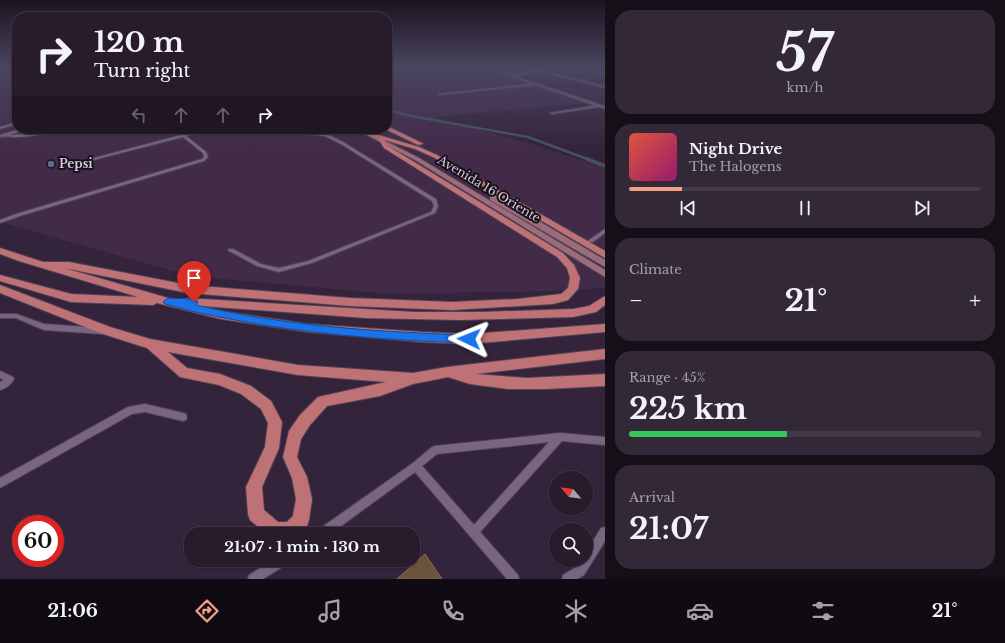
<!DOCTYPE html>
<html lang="en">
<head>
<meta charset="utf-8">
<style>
	body { margin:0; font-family:"Libre Baskerville",serif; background:#332838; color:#f1f3f6; height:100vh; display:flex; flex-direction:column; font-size:15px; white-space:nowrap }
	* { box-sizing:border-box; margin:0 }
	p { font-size:13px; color:#a4a1a9 }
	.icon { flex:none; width:22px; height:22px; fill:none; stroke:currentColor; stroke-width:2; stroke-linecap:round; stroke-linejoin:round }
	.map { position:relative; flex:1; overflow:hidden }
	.sheet { display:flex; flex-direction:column; gap:10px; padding:10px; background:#150f18; width:400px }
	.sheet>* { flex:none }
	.guide { position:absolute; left:12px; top:12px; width:380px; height:122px; border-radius:16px; box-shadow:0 1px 3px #0004,0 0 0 1px #433948; background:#271b2c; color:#f1f3f6; overflow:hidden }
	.needle { width:26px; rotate:299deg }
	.fabs { position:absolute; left:549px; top:471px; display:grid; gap:8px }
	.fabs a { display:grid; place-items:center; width:44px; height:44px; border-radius:50%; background:#271b2c; box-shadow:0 1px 3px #0004,0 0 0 1px #433948; font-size:20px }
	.speed { position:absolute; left:12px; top:515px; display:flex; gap:8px; font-size:20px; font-weight:700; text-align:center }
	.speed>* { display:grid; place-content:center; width:52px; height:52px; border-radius:50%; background:#271b2c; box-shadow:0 1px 3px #0004,0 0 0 1px #433948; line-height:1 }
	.speed .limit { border:6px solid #d22; background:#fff; color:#111 }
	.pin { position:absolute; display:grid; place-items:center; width:34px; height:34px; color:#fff; margin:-41px -17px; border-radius:50% 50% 50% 0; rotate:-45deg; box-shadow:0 0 4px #0007 }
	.pin .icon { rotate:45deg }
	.me { position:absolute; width:44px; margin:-22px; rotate:272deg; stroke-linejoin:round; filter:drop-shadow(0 0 3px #0008) }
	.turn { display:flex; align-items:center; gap:14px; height:84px; padding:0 16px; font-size:18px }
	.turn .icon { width:52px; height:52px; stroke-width:2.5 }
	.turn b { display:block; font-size:28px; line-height:34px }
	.lanes { display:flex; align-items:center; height:38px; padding:0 16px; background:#0003; justify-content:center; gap:20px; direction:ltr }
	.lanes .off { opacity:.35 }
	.big { font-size:30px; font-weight:700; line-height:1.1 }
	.sheet .card { flex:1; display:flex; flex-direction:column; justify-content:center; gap:6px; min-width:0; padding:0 14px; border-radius:16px; background:#332838 }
	.sheet .dial { align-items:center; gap:0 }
	.dial b { font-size:52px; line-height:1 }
	.song { display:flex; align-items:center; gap:12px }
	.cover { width:48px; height:48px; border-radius:6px; background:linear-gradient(135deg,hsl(10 70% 55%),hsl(320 70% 35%)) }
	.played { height:4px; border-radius:2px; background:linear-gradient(90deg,#f39f83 15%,#433948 15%) }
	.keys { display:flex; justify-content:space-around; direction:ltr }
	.heat { display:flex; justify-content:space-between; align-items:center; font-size:22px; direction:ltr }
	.charge { height:6px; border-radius:3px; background:linear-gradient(90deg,#34c759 45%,#433948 0) }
	.trip { position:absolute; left:184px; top:527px; width:236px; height:40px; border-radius:16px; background:#271b2c; box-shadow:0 1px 3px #0004,0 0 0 1px #433948; font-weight:700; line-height:40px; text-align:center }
	.menu { display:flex; height:64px; justify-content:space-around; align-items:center; background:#100b12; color:#a4a1a9 }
	.menu .icon { width:28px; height:28px }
	.menu .on { color:#f39f83 }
	.menu b { font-size:18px; color:#f1f3f6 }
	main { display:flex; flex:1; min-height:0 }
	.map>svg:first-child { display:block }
	.built { fill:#412b49 }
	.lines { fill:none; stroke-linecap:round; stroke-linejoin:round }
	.stream-far1 { stroke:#43535c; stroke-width:2.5 }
	.stream { stroke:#43535c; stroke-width:3.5 }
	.building { fill:#6b533b; stroke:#866d55 }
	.lane-casing { stroke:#514256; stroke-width:2 }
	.street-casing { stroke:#514256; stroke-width:2 }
	.secondary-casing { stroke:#514256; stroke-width:2 }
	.primary-casing { stroke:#514256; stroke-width:2 }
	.lane { fill:#786580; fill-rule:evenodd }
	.street { fill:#786580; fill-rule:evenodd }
	.secondary { fill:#9c6c7a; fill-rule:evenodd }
	.primary { fill:#bf7275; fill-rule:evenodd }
	.route { fill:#1a73e8; stroke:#114b97 }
	.service-dot { fill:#5c6f8a; stroke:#18101b; stroke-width:1.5 }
	.labels { text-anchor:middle; stroke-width:4; stroke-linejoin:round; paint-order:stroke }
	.far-poi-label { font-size:12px; font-weight:bold; fill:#d8cddd; stroke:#18101b; text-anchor:start }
	.far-street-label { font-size:12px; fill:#d8cddd; stroke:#18101b }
</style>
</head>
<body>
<main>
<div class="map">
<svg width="605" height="579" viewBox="0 0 605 579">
	<rect width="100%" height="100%" fill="#34243b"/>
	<path class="built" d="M0,67h17v62h370v-62h156l-33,8 76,28 -152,14 98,27 73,24v120l-56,3 -159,3 -199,-18 -191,-54z"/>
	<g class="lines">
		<path class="stream-far1" d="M387,110l24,6 117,21 62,23"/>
		<path class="stream" d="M587,159l18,7"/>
	</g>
	<path class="building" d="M425,554l17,25h-45z"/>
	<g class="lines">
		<defs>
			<path id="lane" d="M536,83l1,2 -98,10 -1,-1z
				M598,105l1,2 -47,7 -2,-1z
				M17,122v2l-17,5v-2z
				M20,129h6l-17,6 19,-1 21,-5h5c-11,6 -26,8 -38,8 -6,0 -11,-1 -16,0v-2z
				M204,129h6l-24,7 20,16 2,5 -4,4 -184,55 -20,7v-3l16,-6 186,-55 2,-2 -1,-4 -20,-16 -117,30 -2,-1z
				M290,129h4l4,2 28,3 17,8 93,57 2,7 -3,7 -123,50 -33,9 -22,-6 -28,-15 -1,-1 1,-1h4l28,15 18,4 29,-7 123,-49 3,-6 -2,-5 -91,-57 -16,-8 -28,-3z
				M605,229v4l-12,9h-4l-1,-1 1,-1z
				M0,314h16l28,10 58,4 2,1 1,2 -1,2 -2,1 -58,-4 -28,-12h-16z
				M0,371l13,6 1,2c-2,5 -9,10 -14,11v-8l4,-2 -4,-2z
				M145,404l38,9 3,1 1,3 -1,3 -3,1 -38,-9 -13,2 -132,74v-10l128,-71z
				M560,433l45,4v8l-43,-4 -82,91 38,43 1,4h-12l-92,-107 -85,62h-13l1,-4 95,-67 19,-16 3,-1zM549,442l-75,83 -52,-59 15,-12z
				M605,527v14l-21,34 -7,4h-15l1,-4 13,-8 5,-7h5v-8l15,-24z
				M273,560h15l-1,4 -24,15h-15l1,-4z"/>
			<path id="street" d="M483,67h5l25,8 32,-8 1,2 -3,1 62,16v2l-67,-17 -21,6 88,29v3z
				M578,67h5l22,5v2z"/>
			<path id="secondary" d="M355,129h7l57,29 186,112v7l-190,-117z
				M490,196h6l109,64v7l-115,-67z"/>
			<path id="primary" d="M387,126l35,17 1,1 -5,1 -33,-16h2z
				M372,133l47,14 18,8 168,96v7l-172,-101 -18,-8 -31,-9 4,6 175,107 11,12 6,13 -2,11 -10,11 -15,4 -101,6 -102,-4 -162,-13 -124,-25 118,34 5,-4 227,14h68l91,-3 16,-3 16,-10v9l-9,7 -23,5 -114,3 -93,-2 -164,-12 19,5 87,13 114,8 47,2 136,-10v8l-136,12 -47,-2 -114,-10 -87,-13 -64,-16 -4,2 -82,-3 -71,-21v-6l71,19 67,3 -119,-36 -19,-7v-6l43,14h26l119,23 162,13 102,4 65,-3 44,-5 7,-6 2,-10 -3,-10 -10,-11 -173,-109 -6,-10 -9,-3z
				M0,285l110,42 40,12 148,26 115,8 34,-6 158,-18v10l-129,15 51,4 78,-4v12l-59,3h-38l-38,-5 -22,-7 -35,7 -33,12 -53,10 -17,19 -9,14 -4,18 10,20 5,22 -3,21 -2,6 -8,8h-32l-17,-14 -2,-6 -2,-27 19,-40 3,-24 -7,-14 -20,-15 -22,-9 -39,-8 -33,-29 -44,-14 -103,-41zM168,352l130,23 88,7 -68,15 -18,18 -11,16 -6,26 9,21 4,21 -3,17 -6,6h-9l-14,-12 -2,-23 17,-39 3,-26 -11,-21 -20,-15 -31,-12 -33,-6z"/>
		</defs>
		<use href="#lane" class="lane-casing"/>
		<use href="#street" class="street-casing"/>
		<use href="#secondary" class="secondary-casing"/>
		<use href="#primary" class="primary-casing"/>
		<use href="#lane" class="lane"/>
		<use href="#street" class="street"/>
		<use href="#secondary" class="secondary"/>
		<use href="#primary" class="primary"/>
	</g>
	<linearGradient id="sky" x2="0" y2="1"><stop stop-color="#1d1420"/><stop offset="0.45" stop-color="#4a4560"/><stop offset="1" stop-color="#4a4560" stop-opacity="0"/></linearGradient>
	<rect width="605" height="148" fill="url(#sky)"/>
	<path class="route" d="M168,298l26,1 4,3 -2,3c89,21 182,27 273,30l4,1 1,3 -1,3 -4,1c-67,-2 -134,-7 -200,-17 -35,-6 -70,-12 -104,-22l-2,-2z"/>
	<circle class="service-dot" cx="51" cy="164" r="4"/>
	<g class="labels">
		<g class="far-poi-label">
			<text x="59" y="168">Pepsi</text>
		</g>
		<g class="far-street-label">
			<text transform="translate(489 189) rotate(31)" y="4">Avenida 16 Oriente</text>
		</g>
	</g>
</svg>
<div class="fabs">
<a><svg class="needle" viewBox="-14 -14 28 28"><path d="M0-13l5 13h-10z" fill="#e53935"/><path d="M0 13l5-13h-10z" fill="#a4a1a9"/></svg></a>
<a><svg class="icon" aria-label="search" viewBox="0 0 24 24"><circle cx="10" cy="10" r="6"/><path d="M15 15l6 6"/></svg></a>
</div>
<div class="speed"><div class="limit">60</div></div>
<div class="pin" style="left:194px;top:302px;background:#d93025"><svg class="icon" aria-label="arrive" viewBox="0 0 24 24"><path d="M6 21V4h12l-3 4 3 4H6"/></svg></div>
<svg class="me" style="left:469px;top:339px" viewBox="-20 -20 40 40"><path d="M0-17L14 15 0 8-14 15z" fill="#1a73e8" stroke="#fff" stroke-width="4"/></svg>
<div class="trip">21:07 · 1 min · 130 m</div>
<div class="guide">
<div class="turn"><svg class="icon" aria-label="right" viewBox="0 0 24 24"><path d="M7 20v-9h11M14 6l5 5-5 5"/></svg><div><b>120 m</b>Turn right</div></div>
<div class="lanes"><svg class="icon off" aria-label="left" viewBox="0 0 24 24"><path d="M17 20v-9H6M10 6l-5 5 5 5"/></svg><svg class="icon off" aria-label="ahead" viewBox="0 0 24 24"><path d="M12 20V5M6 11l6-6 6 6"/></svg><svg class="icon off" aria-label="ahead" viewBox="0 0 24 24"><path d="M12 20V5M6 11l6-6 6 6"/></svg><svg class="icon" aria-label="right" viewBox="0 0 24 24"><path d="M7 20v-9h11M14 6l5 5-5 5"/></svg></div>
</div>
</div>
<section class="sheet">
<div class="card dial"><b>57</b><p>km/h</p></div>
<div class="card">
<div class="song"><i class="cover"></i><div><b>Night Drive</b><p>The Halogens</p></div></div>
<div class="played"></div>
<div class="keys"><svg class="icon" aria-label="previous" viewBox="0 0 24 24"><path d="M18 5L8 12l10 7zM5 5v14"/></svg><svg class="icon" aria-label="pause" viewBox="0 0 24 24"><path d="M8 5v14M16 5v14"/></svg><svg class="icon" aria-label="next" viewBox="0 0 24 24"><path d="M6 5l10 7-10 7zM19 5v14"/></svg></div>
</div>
<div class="card"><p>Climate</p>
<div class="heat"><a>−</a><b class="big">21°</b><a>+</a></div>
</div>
<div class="card"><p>Range · 45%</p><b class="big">225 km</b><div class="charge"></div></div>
<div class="card"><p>Arrival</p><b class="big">21:07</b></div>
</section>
</main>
<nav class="menu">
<b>21:06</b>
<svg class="icon on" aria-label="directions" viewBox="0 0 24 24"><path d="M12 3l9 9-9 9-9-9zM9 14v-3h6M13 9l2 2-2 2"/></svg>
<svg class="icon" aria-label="music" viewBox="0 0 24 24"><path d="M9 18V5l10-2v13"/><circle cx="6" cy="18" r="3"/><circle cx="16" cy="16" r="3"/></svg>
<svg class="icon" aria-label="phone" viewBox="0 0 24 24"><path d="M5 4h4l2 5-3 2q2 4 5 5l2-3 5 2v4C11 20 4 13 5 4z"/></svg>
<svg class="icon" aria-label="climate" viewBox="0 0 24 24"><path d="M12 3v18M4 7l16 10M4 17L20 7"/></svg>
<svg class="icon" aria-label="car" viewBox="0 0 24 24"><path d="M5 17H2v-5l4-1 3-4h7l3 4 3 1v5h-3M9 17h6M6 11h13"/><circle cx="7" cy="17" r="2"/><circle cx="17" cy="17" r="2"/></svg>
<svg class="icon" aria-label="filters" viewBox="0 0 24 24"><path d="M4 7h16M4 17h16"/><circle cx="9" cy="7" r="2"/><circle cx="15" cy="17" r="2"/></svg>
<b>21°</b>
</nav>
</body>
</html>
